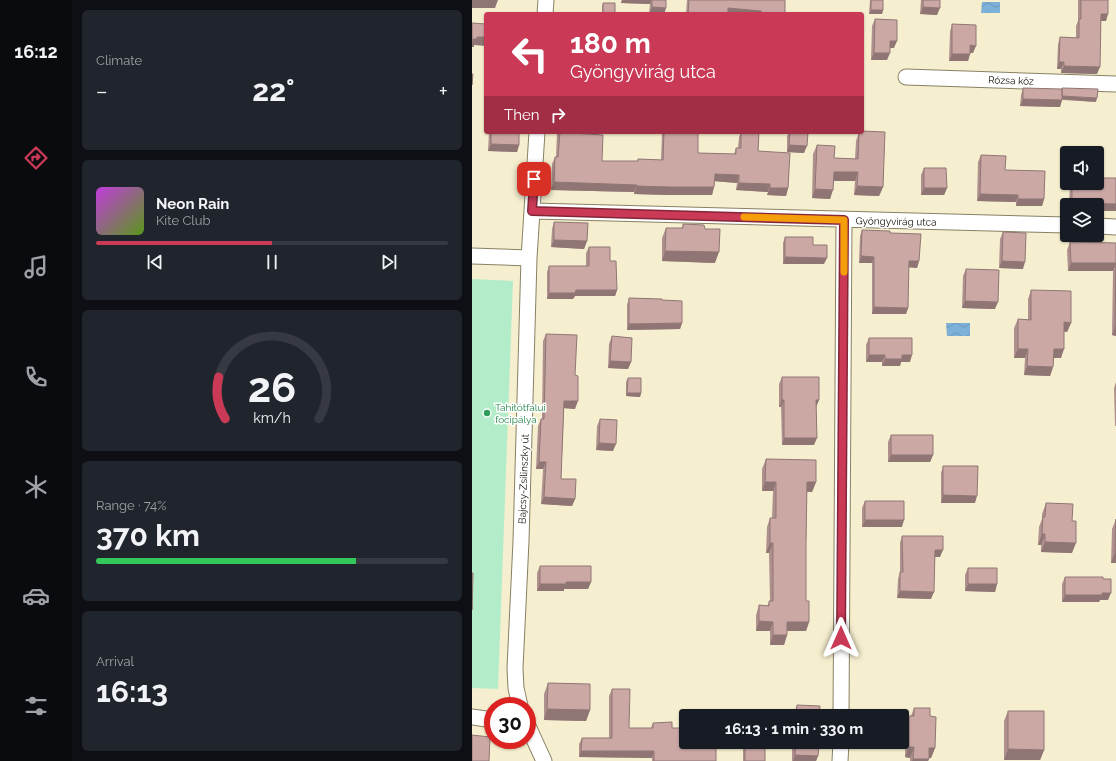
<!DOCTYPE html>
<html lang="en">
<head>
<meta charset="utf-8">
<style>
	body { margin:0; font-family:Raleway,sans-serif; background:#20242c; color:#f1f3f6; height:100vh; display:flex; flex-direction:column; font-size:15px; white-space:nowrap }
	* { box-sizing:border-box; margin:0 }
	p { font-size:13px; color:#9ea1a6 }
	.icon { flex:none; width:22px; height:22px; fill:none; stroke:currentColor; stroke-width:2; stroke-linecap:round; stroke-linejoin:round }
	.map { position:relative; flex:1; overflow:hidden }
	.drawer { display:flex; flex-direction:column; gap:10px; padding:10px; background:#0d0f14; width:400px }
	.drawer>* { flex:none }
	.guide { position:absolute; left:12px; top:12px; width:380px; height:122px; border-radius:4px; box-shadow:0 1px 3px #0004; background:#ca3a56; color:#fff; overflow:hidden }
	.buttons { position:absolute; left:588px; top:146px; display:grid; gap:8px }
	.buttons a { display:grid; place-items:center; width:44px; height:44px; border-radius:4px; background:#171b24; box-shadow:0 1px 3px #0004; font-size:20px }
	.speed { position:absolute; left:12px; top:697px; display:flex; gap:8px; font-size:20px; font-weight:700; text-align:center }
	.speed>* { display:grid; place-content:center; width:52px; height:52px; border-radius:50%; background:#171b24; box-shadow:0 1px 3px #0004; line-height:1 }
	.speed .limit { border:6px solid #d22; background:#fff; color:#111 }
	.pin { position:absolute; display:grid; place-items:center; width:34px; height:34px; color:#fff; margin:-17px; border-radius:8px; box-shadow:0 2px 6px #0006 }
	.me { position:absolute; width:44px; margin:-22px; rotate:0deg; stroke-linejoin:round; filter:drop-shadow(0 0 3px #0008) }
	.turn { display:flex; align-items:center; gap:14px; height:84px; padding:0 20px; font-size:18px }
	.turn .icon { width:52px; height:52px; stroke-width:2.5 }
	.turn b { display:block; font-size:28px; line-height:34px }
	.then { display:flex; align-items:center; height:38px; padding:0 20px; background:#0003; gap:8px; font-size:15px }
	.big { font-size:30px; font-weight:700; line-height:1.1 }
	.drawer .tile { flex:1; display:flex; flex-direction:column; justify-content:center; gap:6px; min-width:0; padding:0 14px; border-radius:6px; background:#20242c }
	.drawer .dial { align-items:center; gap:0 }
	.dial svg { height:104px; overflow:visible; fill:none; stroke:#363941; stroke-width:7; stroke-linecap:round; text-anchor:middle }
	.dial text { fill:#f1f3f6; stroke:none }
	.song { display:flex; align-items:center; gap:12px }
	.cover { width:48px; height:48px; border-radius:6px; background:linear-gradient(135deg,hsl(290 70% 55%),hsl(90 70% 35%)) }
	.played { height:4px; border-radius:2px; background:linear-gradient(90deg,#ca3a56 50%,#363941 50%) }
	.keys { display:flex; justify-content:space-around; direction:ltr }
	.heat { display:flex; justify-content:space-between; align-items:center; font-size:22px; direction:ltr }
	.charge { height:6px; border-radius:3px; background:linear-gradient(90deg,#34c759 74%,#363941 0) }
	.trip { position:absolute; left:207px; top:709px; width:230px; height:40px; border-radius:4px; background:#171b24; box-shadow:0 1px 3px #0004; font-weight:700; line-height:40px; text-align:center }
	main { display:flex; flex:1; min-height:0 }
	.tab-bar { display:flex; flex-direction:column; width:72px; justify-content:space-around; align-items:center; background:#090b0e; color:#9ea1a6 }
	.tab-bar .icon { width:28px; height:28px }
	.tab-bar .active { color:#ca3a56 }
	.tab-bar b { font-size:18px; color:#f1f3f6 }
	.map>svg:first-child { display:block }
	.pitch { fill:#b2ecc9 }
	.water { fill:url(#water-waves) }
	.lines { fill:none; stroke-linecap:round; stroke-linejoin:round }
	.minor-casing { stroke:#878164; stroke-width:17 }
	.minor { stroke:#fff; stroke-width:15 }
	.wall { fill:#af908e }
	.shaded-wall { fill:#8f7674 }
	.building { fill:#cca8a5; stroke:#8f7674 }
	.route-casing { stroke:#832638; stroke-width:10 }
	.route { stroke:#ca3a56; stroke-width:7 }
	.slow { stroke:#f59e0b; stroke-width:7 }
	.leisure-dot { fill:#2e9e5b; stroke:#fff; stroke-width:1.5 }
	.labels { text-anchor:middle; stroke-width:3; stroke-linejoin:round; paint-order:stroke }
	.street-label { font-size:10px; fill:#110f05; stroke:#fff }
	.leisure-label { font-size:10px; fill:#27864d; stroke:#fff; text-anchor:start }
</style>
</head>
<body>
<main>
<nav class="tab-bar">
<b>16:12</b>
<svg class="icon active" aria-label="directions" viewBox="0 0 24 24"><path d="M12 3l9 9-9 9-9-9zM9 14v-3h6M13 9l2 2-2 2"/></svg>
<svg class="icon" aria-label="music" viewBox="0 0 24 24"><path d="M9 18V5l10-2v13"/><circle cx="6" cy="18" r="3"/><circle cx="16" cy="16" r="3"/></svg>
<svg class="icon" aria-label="phone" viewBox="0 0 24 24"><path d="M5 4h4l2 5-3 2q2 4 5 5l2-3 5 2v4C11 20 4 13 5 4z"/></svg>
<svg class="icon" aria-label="climate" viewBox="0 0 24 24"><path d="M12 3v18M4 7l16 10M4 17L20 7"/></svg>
<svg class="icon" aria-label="car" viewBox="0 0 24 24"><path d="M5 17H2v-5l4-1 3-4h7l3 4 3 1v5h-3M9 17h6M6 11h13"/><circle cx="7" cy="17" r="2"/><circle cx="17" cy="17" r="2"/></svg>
<svg class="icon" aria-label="filters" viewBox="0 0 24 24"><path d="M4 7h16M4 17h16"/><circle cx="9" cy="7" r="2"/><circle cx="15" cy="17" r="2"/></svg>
</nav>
<section class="drawer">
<div class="tile"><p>Climate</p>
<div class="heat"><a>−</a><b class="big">22°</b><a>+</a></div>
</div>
<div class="tile">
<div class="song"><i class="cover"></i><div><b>Neon Rain</b><p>Kite Club</p></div></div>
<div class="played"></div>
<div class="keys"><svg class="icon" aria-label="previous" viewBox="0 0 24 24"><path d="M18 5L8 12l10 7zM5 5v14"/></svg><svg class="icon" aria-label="pause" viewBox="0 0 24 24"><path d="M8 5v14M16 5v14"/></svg><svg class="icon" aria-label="next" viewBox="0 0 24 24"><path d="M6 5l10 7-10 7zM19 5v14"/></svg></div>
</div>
<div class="tile dial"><svg viewBox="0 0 100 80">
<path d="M14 69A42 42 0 1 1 86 69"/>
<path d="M14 69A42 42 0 0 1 9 37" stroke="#ca3a56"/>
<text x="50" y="56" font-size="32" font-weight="700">26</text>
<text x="50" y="72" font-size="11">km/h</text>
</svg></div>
<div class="tile"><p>Range · 74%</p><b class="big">370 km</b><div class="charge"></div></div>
<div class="tile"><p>Arrival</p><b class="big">16:13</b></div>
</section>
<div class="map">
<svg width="644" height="761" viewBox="0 0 644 761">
	<defs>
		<pattern id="water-waves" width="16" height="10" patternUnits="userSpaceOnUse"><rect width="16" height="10" fill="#7db1d8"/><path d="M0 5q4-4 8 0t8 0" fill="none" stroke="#6b97b8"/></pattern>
	</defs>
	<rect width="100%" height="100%" fill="#f6efcf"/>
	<path class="pitch" d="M0,279l41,2 -15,408 -26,-1z"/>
	<path class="water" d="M510,2h18v11h-19z
		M474,323h24v13h-23z"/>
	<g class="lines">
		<defs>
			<path id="minor" d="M73,14l1,-14
				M434,77l210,7
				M61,211l534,14
				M625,226l19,1
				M0,256l57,2
				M48,706l-4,-18 -1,-20 6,-127 8,-283 8,-126
				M369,716l3,-496
				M0,717l21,3
				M55,724l17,37
				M368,761l1,-19"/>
		</defs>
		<use href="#minor" class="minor-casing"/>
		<use href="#minor" class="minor"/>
	</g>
	<path class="wall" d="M150,0h44v8l-2,6h-15l1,-10 -29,-1z
		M215,0h98v14h-99z
		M398,0h13v10l-1,4h-13z
		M449,0h19l-3,15 -17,-1z
		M596,0h40l-2,21h-5l-4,53 -36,-1v-4h-4l1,-25 2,-7 16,1v-12l2,-5v-21z
		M131,3l12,11h-13v-8z
		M403,19l19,29h-4l-3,12h-16l1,-34z
		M480,24l21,29h-3l-2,8h-19l1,-29z
		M551,88l73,14 -34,-2 -2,7 -40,-1 1,-11z
		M17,132h30v13l-2,7 -29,-1z
		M85,132h15v1l30,28h35l1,-2 23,1 1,-28h36v21l36,1 2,-6h2l1,-11 2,-5h18l-1,19 30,37 -2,8 -19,-1 1,-3 -32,-2 1,-7 -23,-2v6l-2,8h-44l-34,-1v-2l-83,-2 1,-26 3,-7h1z
		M317,132h19l-4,21 -17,-1v-16z
		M387,132l24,55 -4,9 -25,-1 1,-14h-21l-4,18 -18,-1 1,-44 4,-9 17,13 21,1 1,-18z
		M509,155l24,15 39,29 -2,7h-26v-4l-39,-1 1,-39z
		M452,168l23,20 -3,7h-23v-20z
		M644,178v33h-19v-6h-28l1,-22h27z
		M82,222l33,19 -3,8 -33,-2 1,-18z
		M211,224l22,5 10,34 -53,-2v-23l4,-10h16z
		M390,230l28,3 29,28 -2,7 -9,-1v41l-2,6h-34v-51h-13l1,-27z
		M531,232l20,37 -24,-1 1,-29z
		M313,237l28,8 11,19h-41v-21z
		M598,242l46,1v93l-4,-1 1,-64h-45l-1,-21z
		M117,247l21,14 7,29 -2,6h-40l-2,3h-26v-27l2,-6h37v-13z
		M494,269l29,40 -33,-1 1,-32z
		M559,290l40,33 -4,9 -3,-1 -3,27h-7l-1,9 -3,9 -26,-1 1,-17h-11v-30l4,-9 10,1v-21z
		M157,298l33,2 20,23 -2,6 -53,1v-25z
		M74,334l29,41v34l-11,-1 -3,71 14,20 -3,7 -31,-2 2,-35h-7l2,-43 3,-7h1l1,-78z
		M140,336l19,26 -3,7 -20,-1 1,-24z
		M397,338l41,24h-9l-1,4h-18v-4h-16v-17z
		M310,377l37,23 -3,7 -2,38h-32l-1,-38h-2v-23z
		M156,378l13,15 -1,4 -14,-1v-14z
		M644,382v44h-1l-1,-38z
		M128,419l13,32 -17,-1 1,-24z
		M419,435l42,20 -3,7h-42v-20z
		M294,459l50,23 -4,10h-5l-1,52v57l3,21 -3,9h-19v4l-3,10h-14v-14h-14v-16l3,-10 8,1 3,-5 -1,-48h-3l1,-26 3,-9h2l1,-27h-11v-22z
		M471,466l32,37h-34v-30z
		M393,501l37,26h-40v-19z
		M574,503l26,50 -31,-1v-7h-3l1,-18 3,-8v-5z
		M644,519v44h-5l1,-34z
		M430,536l38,21h-5l-4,42 -34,-1 1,-19 2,-7v-29z
		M68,566l51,16 -3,7h-24v2h-27v-18z
		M496,568l29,16 -2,8 -30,-1v-16z
		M593,577l38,2 5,21h-8l-1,2h-37v-18z
		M76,683l42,27 -4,11 -42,-1v-26z
		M140,689l17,39h22l2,-5 19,5 44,33h-64v-3l-73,-1v-13l3,-6h27v-42z
		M325,705l22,11h-26z
		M442,708l16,8 5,32 -4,10h-2l-1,3h-18v-3l-5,-1 1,-31 3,-10h2z
		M536,711l36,39 -4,10h-36v-39z
		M271,742h22v19h-22z
		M320,742h27l-1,14 -2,5h-24z"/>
	<path class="shaded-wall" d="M0,0h26l-3,8h-23z
		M150,0h29l-1,4 -29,-1z
		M180,7l14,1 -2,6h-15z
		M451,7l17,1 -3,7 -17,-1z
		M256,8l33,3 -1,3h-34z
		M399,10h12l-1,4h-13z
		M629,14h7l-2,7h-7z
		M5,37h9v9l-12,-1v2h-2v-5l1,-3z
		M418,41h7l-3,7h-6z
		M498,45l6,1 -3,7h-5z
		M402,53h16l-3,7h-16z
		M480,54h18l-2,7h-19z
		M587,62h5l-3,7h-4z
		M592,66l36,1 -3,7 -36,-1z
		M590,96l35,2 -1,4 -35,-3z
		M551,99l39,1 -2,7 -40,-1z
		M19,144l28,1 -2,7 -29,-1z
		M317,145l18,1 -3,7 -17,-1z
		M362,172h24l-3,9h-24z
		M243,174l24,1 -2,8 -25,-2z
		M82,182l83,3 -3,7 -83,-2z
		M267,183l31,1 -2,8 -32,-2z
		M165,186l77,1 -2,8h-44l-34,-1z
		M385,186l26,1 -4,9 -25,-1z
		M298,188h18l-2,8 -19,-1z
		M452,188h23l-3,7h-23z
		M343,189l18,1 -3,9 -18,-1z
		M508,194l38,1 -2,7 -39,-1z
		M546,199h26l-2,7h-26z
		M600,203l44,1v7h-19v-6h-26z
		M82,240l33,1 -3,8 -33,-2z
		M193,251l54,1 -4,11 -53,-2z
		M389,256l13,1 -2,6h-13z
		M313,257l42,1 -3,6h-41z
		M437,261h10l-2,7 -11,-1z
		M530,261l23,1 -2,7 -24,-1z
		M599,263h45l-3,8h-45z
		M104,290h41l-2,6h-40l-2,3h-26l2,-6z
		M493,301l33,1 -3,7 -33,-1z
		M402,307l34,1 -2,6h-34z
		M592,322l7,1 -4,9 -6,-1z
		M210,323l-2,6 -53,1 2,-6z
		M643,327h1v9l-4,-1z
		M546,349h10l-3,9h-11z
		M582,349h10l-3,9h-10z
		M397,355h16l-3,7h-16z
		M430,355h10l-2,7h-9l-1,4h-18l3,-7z
		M138,361l21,1 -3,7 -20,-1z
		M555,366l26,1 -3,9 -26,-1z
		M155,393h14l-1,4 -14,-1z
		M310,400h2l-3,7h-2z
		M344,400h3l-3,7z
		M92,401h14l-3,8 -13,-1z
		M312,438h33l-3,7h-32z
		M127,443l17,1 -3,7 -17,-1z
		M419,455h42l-3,7h-42z
		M67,462h7l-3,7h-7z
		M293,482h11l-3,9h-11z
		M335,482h9l-4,10 -8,-1z
		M471,495l34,1 -2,7h-34z
		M72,497l31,2 -3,7 -31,-2z
		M393,520h39l-2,7h-40z
		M570,534h3l-4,11h-3z
		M573,542l31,1 -4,10 -31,-1z
		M298,543h3l-4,10h-3z
		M463,550h8l-3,7h-8z
		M643,552h1v11h-5z
		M94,582h25l-3,7h-24v2h-27l3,-7z
		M496,584h29l-2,8 -30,-1z
		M428,591l34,1 -3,7 -34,-1z
		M630,593h9l-3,7h-8l-1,2h-37l3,-7z
		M287,621l14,1 -3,9h-14z
		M315,622h22l-3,9h-22z
		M301,635h14l-3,10h-14z
		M75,709l43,1 -4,11 -42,-1z
		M437,747h5l-4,11 -5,-1z
		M457,748h6l-4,10h-6z
		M536,749l36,1 -4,10h-36z
		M109,751h73l-2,7 -73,-1z
		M323,755l23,1 -2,5h-23z
		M441,759h16l-1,2h-16z"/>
	<path class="building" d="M180,0h14v8l-14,-1z
		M217,0h96v14h-24v-3l-33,-3v6h-40z
		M399,0h12v10h-12z
		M451,0h17v8l-17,-1z
		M609,0h27v14h-7l-1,53 -36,-1v-4h-5l1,-25 19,1v-19h2z
		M131,3h12v11h-12z
		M403,19l22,1v21h-7v12h-16z
		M0,23l14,1v13h-9v2h-4v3h-1z
		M480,24l24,1v21l-6,-1v9h-18z
		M0,74h1l-1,11z
		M551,88l39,1v11l-39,-1z
		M590,88l36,1 -1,9 -35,-2z
		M390,131l23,1 -2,55 -26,-1 1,-14h-24l-1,18 -18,-1 2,-44 18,1 -1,12 24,1 1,-27h3z
		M19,132h28v13l-28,-1z
		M88,132h12v1l31,2 -1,26h36v-2l25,1 1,-28h34v21l38,1v-6h5v-16h18l-1,19 32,2 -2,35h-18v-4l-31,-1v-8l-24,-1 -1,13h-44l-33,-1v-1l-83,-3 1,-25h3z
		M318,132h18l-1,14 -18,-1z
		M509,155l25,1 -1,14 40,1 -1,28h-26v-4l-38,-1z
		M452,168h22l1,20h-23z
		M625,178h19v26l-44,-1v-20h25z
		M82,222l34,1 -1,18 -33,-1z
		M211,224l21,1 1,4h15l-1,23 -54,-1 1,-23h17z
		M390,230l28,1v2l31,1 -2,27h-10l-1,47 -34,-1v-50l-13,-1z
		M531,232l23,1 -1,29 -23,-1z
		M313,237h28v8h14v13l-42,-1z
		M598,242l46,1v84h-1l1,-64h-45z
		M117,247h21v14h6l1,29h-41l-1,3h-26v-27h40z
		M494,269l33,1 -1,32 -33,-1z
		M559,290l40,1v32l-7,-1v27h-10l-1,18 -26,-1 1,-17h-10v-30l13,1z
		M157,298l33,1v1l20,1v22l-53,1z
		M74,334l31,1 -2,40 3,1v25h-14l-3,78h15l-1,20 -31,-2 2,-35h-7l2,-43h3z
		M140,336l20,2 -1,24 -21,-1z
		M397,338h43v17h-10v4h-17v-4h-16z
		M310,377h37v23h-3l1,38h-33v-38h-2z
		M156,378h13v15h-14z
		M128,419l17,1 -1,24 -17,-1z
		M419,435h42v20h-42z
		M294,459l50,1v22h-9l-1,62v57h3v21h-22v13h-14v-13l-14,-1v-16l10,1v-5h4v-58h-3v-25h6v-36h-11z
		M471,466h35l-1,30 -34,-1z
		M393,501h39v19h-39z
		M574,503l27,1 -1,17h4v22l-31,-1v-8h-3l1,-17h2z
		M644,519v33h-1z
		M430,536h41v14h-8l-1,42 -34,-1v-19h3z
		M68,566h51v16h-25v2h-26z
		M496,568h29v16h-29z
		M0,573h1l-1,37z
		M593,577h38v2h8v14h-9v2h-37z
		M76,683l42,1v26l-43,-1z
		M140,689h18l-1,39h24v-5l19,-1v6h14v14h30v19h-62v-10h-73l1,-13h30z
		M325,705l23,1 -1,10h-23z
		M442,708h16v8l6,1 -1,31h-6v11h-16l1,-12h-5v-31h5z
		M536,711h36v39l-36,-1z
		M0,735l18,2 -1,24h-17z
		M273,742h20v19h-20z
		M324,742h23l-1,14 -23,-1z"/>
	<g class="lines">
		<defs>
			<path id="route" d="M62,179l-2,32 312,9 -3,418"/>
		</defs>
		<use href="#route" class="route-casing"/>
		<use href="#route" class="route"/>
		<path class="slow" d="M272,217l100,3v52"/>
	</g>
	<circle class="leisure-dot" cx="15" cy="413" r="4"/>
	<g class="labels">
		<g class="street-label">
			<text transform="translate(539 80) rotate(2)" y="4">Rózsa köz</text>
			<text transform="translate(424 221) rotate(1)" y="4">Gyöngyvirág utca</text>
			<text transform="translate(51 479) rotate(-88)" y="4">Bajcsy-Zsilinszky út</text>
		</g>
		<g class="leisure-label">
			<text x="23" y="411">Tahitótfalui<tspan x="23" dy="12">focipálya</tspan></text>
		</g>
	</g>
</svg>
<div class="buttons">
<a><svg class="icon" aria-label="sound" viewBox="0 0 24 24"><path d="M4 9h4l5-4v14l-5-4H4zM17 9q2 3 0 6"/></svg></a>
<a><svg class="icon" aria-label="layers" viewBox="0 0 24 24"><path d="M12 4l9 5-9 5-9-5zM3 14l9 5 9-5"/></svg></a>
</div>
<div class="speed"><div class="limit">30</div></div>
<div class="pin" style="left:62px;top:179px;background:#d93025"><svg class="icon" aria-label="arrive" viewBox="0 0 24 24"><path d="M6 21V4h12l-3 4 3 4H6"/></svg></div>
<svg class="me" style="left:369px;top:638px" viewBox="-20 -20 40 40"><path d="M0-17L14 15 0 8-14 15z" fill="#ca3a56" stroke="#fff" stroke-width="4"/></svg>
<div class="trip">16:13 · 1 min · 330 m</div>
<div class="guide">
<div class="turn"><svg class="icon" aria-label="left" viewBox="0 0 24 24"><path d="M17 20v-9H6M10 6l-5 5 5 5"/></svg><div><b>180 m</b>Gyöngyvirág utca</div></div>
<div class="then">Then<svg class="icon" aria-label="right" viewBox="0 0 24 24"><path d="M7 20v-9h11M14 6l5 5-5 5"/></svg></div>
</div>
</div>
</main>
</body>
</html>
